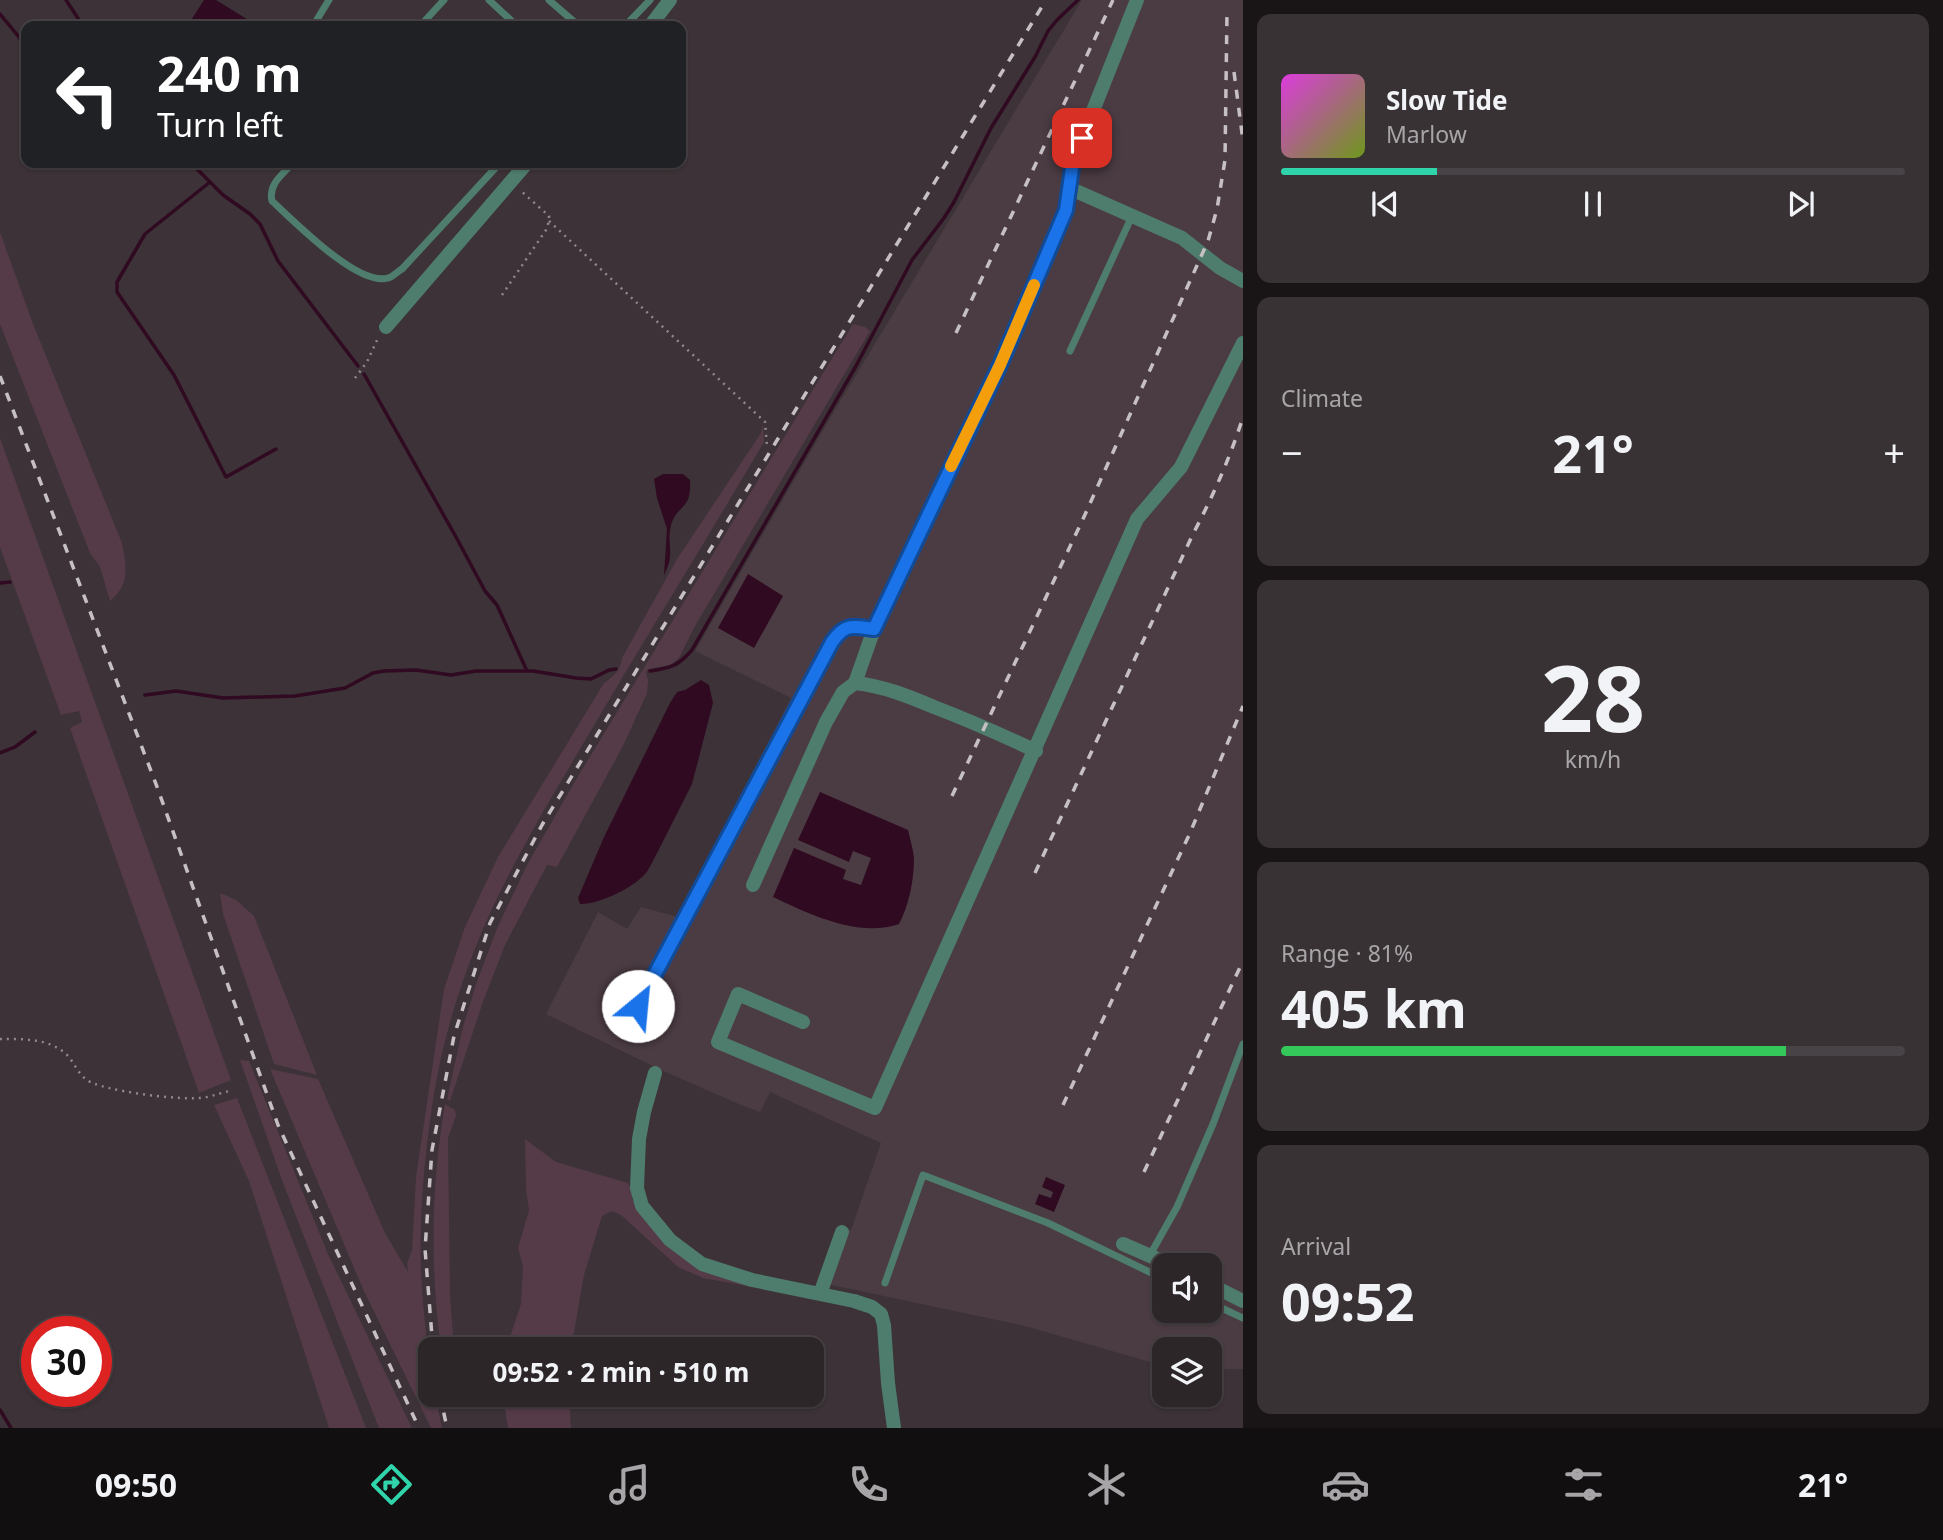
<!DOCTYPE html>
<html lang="en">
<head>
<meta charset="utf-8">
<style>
	body { margin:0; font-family:"Noto Sans",sans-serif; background:#393235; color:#f1f3f6; height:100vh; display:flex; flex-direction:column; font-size:26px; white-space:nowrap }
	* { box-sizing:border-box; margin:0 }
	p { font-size:23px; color:#a7a5a8 }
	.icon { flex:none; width:38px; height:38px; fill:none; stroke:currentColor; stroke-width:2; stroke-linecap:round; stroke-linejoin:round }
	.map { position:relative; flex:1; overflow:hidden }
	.details { display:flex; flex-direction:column; gap:14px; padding:14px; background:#191517; width:700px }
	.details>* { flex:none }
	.hud { position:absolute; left:21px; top:21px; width:665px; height:147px; border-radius:14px; box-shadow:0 2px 5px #0004,0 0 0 2px #484346; background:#202124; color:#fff; overflow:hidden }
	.tools { position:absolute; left:1152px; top:1253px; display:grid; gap:14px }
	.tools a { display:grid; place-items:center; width:70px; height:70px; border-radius:14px; background:#2d2629; box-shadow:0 2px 5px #0004,0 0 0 2px #484346; font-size:35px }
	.speed { position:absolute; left:21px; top:1316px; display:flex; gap:14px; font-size:35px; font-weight:700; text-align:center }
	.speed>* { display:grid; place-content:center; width:91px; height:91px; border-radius:50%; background:#2d2629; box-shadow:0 2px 5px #0004,0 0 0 2px #484346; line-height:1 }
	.speed .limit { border:10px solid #d22; background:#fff; color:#111 }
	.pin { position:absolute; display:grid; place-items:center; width:60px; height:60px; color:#fff; margin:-30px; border-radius:14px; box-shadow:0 4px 10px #0006 }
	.me { position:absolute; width:77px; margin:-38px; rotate:28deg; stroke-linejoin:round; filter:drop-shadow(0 0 5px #0008) }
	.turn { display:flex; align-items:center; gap:24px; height:147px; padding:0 21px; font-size:32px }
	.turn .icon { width:91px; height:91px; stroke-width:2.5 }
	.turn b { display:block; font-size:49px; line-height:60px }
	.big { font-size:52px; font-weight:700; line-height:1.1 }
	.details .tile { flex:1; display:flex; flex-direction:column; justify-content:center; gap:10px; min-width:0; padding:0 24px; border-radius:14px; background:#393235 }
	.details .dial { align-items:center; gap:0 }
	.dial b { font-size:91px; line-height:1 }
	.song { display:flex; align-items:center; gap:21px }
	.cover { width:84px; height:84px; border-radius:10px; background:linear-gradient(135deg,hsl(300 70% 55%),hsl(80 70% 35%)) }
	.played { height:7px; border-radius:4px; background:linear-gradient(90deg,#30d4aa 25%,#484346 25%) }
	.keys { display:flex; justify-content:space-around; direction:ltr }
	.heat { display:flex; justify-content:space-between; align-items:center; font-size:38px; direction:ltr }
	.charge { height:10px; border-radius:5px; background:linear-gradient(90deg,#34c759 81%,#484346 0) }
	.trip { position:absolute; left:418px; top:1337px; width:406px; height:70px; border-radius:14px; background:#2d2629; box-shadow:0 2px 5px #0004,0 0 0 2px #484346; font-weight:700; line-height:70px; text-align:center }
	.tab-bar { display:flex; height:112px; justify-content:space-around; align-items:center; background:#120f10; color:#a7a5a8 }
	.tab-bar .icon { width:49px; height:49px }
	.tab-bar .active { color:#30d4aa }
	.tab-bar b { font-size:32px; color:#f1f3f6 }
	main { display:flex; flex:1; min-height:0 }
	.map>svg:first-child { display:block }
	.built { fill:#4b3c43; fill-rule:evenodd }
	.green { fill:#553b48 }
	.water { fill:#300a20 }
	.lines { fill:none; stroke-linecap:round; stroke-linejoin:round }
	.stream { stroke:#300a20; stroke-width:3.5 }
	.path { stroke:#92898d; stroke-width:2.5; stroke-dasharray:2 5; stroke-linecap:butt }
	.lane { stroke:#4e7d6d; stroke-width:7 }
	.street { stroke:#4e7d6d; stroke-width:14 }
	.rail { stroke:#c6bfc3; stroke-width:3.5; stroke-dasharray:9 9; stroke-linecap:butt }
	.route-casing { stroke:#114b97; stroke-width:18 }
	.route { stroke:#1a73e8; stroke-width:12 }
	.slow { stroke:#f59e0b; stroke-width:12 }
</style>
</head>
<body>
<main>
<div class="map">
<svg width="1243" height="1428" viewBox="0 0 1243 1428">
	<rect width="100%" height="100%" fill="#3c3237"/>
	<path class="built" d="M1082,0h161v1369h-34v-20h-45v17l-139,-40 -198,-42 20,-55 4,1 30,-87 -111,-51 -10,20 -19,-7 -80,-35 -115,-56 52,-102 29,17 14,-22 37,10 113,-219 -96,-47 134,-231zM1164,1265h45v46h-45z"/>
	<path class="green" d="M0,232l33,92 89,219c4,24 9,40 -12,58l-10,-34 -10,-14 -90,-229z
		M853,324l12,3 5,4 -175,295 -16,32 -9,7 -22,4 -2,3 2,9 -1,12 -24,53 -66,121 -10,-2 -42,80 -21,54 -34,102 -3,-2 16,-72 13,-43 22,-58 29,-61 50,-87z
		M763,424l1,18c-57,97 -117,193 -174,290 -25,43 -51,85 -74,129 -39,72 -69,153 -82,233 -9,57 -15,117 -13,174 1,43 9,84 9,127h5l7,33h-11l-68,-139 -93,-220 48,10 67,154 23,39 -1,-9 5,-12 4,-74 28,-188 21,-62 33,-70 106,-174c10,-7 16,-12 18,-25l55,-99 84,-126z
		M0,438l231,642 -32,13 -129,-365 12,-6 -3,-11 -18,4 -61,-168z
		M220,893l16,7 18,16 63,159 -43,-11 -51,-150z
		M240,1060l9,1 79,193 84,174h-33l-96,-245z
		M237,1098l129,330h-37l-80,-247 -35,-76z
		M445,1104l10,6 1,6 -8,22 2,158 4,53h-13c-11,-82 -10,-163 4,-245z
		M525,1139l31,23 72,21 4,8v8l27,36 15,16 179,54 -150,-27 -25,-11 -57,-52 -9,-4 -10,5 -18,59 -13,74h-65l15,-45 2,-38 -5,-18 11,-38 -3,-20z
		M503,1395h66l2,33h-63z"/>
	<path class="water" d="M204,0h12l42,26h-68l-2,-1z
		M663,474h20l7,6c2,31 -13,24 -19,45 -5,20 5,28 -7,50l3,-46 -10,-31 -3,-19z
		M748,574l35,22 -29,52 -36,-20z
		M701,680l8,5 4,18 -21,81 -40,79c-3,5 -5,10 -10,14 -12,12 -45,28 -62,27l-2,-6 26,-61 66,-134 7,-11 8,-2z
		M820,792l88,38c2,9 5,19 6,28 0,22 -5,47 -15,66 -41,14 -90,-10 -126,-27l21,-49 52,22 -3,9 18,6 10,-27 -18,-7 -4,11 -51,-22z
		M1046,1177l19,8 -11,27 -19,-8 4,-10 12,4 2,-6 -11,-5z"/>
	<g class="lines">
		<path class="stream" d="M66,0l17,26
			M0,14l19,23 7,11
			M191,163l32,32 27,19 10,10 18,37 80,105
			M210,182l-65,52 -28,48v10l57,83 52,102 50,-28
			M364,374l92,163 29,54 12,14 30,66
			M0,583l10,-1
			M650,671c21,-3 28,-5 42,-21l164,-284 56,-106 32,-42 10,-16 37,-74 44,-71 13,-26 9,-11 21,-20
			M145,695l31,-4 47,7 72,-2 50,-8 28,-15 11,-2 32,-1 35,5 25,-4h57l43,7 15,1 18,-9 7,-1
			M0,753l15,-6 20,-15
			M0,1410l11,18"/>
		<path class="path" d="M549,221l216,201 2,24
			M502,295l44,-65 3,-9v-5l-28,-25
			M355,378l12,-16 11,-24
			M0,1039c22,0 50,-1 67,16 7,7 11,19 20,25 15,11 91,20 111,18 11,0 21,-5 32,-7"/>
		<path class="lane" d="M489,0l28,26
			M549,0l30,26
			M313,26l16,-26
			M420,26l24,-26
			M625,26l25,-26
			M293,163c-10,11 -25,21 -21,38 22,20 86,86 116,77 5,-1 10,-7 14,-9l98,-106
			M1070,351l62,-135
			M1150,1255l27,-48 36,-83 30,-80
			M885,1283l38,-108 125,48 116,56
			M1209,1302l34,16"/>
		<path class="street" d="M650,26l20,-26
			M1069,188l113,50 38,30 23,13
			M386,327l141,-164
			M855,683c28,3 53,13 79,24 34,13 68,28 102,44
			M753,885l73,-163 17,-30 12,-9 19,-54 126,-264 66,-155 7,-49 64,-161
			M638,1006l194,-364c13,-19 20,-16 42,-13
			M803,1022l-65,-28 -20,48 157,66 262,-589 44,-52 62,-124
			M655,1073l-11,39 -5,27 -2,49 5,18 28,34 32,24 50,16 102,21 18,6 9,7 3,11 4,58 6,45
			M1123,1244l48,21
			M1209,1284l34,17
			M820,1294l22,-62"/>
		<path class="rail" d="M1234,72l9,69
			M956,333l157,-333
			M0,376l156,408 122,341 141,303
			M952,796l131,-277 125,-278 9,-32 8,-49 2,-148
			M1035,873l158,-339c20,-38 37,-76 50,-117
			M1063,1105l127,-272 53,-127
			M1144,1172l99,-211
			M433,1349l-8,-100 7,-99 22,-114 36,-113 52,-98 504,-825
			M440,1395l7,33"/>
	</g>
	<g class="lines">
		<defs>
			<path id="route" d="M638,1006l194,-364c13,-19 20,-16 42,-13l126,-264 66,-155 7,-49 9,-23"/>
		</defs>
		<use href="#route" class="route-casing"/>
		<use href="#route" class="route"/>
		<path class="slow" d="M951,466l49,-101 34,-80"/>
	</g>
</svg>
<div class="tools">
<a><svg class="icon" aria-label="sound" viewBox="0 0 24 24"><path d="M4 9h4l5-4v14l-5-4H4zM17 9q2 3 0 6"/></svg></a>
<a><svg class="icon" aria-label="layers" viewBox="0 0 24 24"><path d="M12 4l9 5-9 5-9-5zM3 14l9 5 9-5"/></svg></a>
</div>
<div class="speed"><div class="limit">30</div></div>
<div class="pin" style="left:1082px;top:138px;background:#d93025"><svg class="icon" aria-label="arrive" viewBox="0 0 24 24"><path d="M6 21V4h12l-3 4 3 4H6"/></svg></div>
<svg class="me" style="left:638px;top:1006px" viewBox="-20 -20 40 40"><circle r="19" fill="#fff"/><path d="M0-13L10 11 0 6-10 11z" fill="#1a73e8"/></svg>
<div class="trip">09:52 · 2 min · 510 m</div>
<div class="hud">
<div class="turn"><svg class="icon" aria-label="left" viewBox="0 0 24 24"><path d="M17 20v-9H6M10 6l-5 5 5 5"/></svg><div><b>240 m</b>Turn left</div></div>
</div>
</div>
<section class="details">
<div class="tile">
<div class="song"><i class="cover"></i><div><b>Slow Tide</b><p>Marlow</p></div></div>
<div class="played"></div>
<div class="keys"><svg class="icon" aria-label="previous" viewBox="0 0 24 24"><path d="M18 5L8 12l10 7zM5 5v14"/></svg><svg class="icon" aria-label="pause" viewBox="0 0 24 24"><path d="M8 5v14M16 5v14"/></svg><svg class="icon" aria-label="next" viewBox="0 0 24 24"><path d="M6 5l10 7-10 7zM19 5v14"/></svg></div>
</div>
<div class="tile"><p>Climate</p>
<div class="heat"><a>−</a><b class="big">21°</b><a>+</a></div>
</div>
<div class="tile dial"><b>28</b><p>km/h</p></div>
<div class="tile"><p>Range · 81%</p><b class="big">405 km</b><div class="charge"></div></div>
<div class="tile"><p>Arrival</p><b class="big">09:52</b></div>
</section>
</main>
<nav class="tab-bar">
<b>09:50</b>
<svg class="icon active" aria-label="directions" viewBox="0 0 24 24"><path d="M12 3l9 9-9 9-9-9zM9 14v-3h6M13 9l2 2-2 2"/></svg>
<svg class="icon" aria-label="music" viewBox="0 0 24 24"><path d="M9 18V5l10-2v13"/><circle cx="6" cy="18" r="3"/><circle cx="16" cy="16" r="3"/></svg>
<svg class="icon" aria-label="phone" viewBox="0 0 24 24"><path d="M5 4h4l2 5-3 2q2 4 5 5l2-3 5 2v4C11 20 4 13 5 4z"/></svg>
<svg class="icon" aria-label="climate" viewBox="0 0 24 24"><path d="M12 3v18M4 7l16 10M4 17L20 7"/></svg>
<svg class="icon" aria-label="car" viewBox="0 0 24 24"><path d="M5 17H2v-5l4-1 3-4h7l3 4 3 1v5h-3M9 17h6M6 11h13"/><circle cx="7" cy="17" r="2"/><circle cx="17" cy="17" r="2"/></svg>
<svg class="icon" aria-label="filters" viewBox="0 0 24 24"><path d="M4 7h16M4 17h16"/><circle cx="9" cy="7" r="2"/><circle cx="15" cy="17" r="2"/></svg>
<b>21°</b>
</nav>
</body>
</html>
